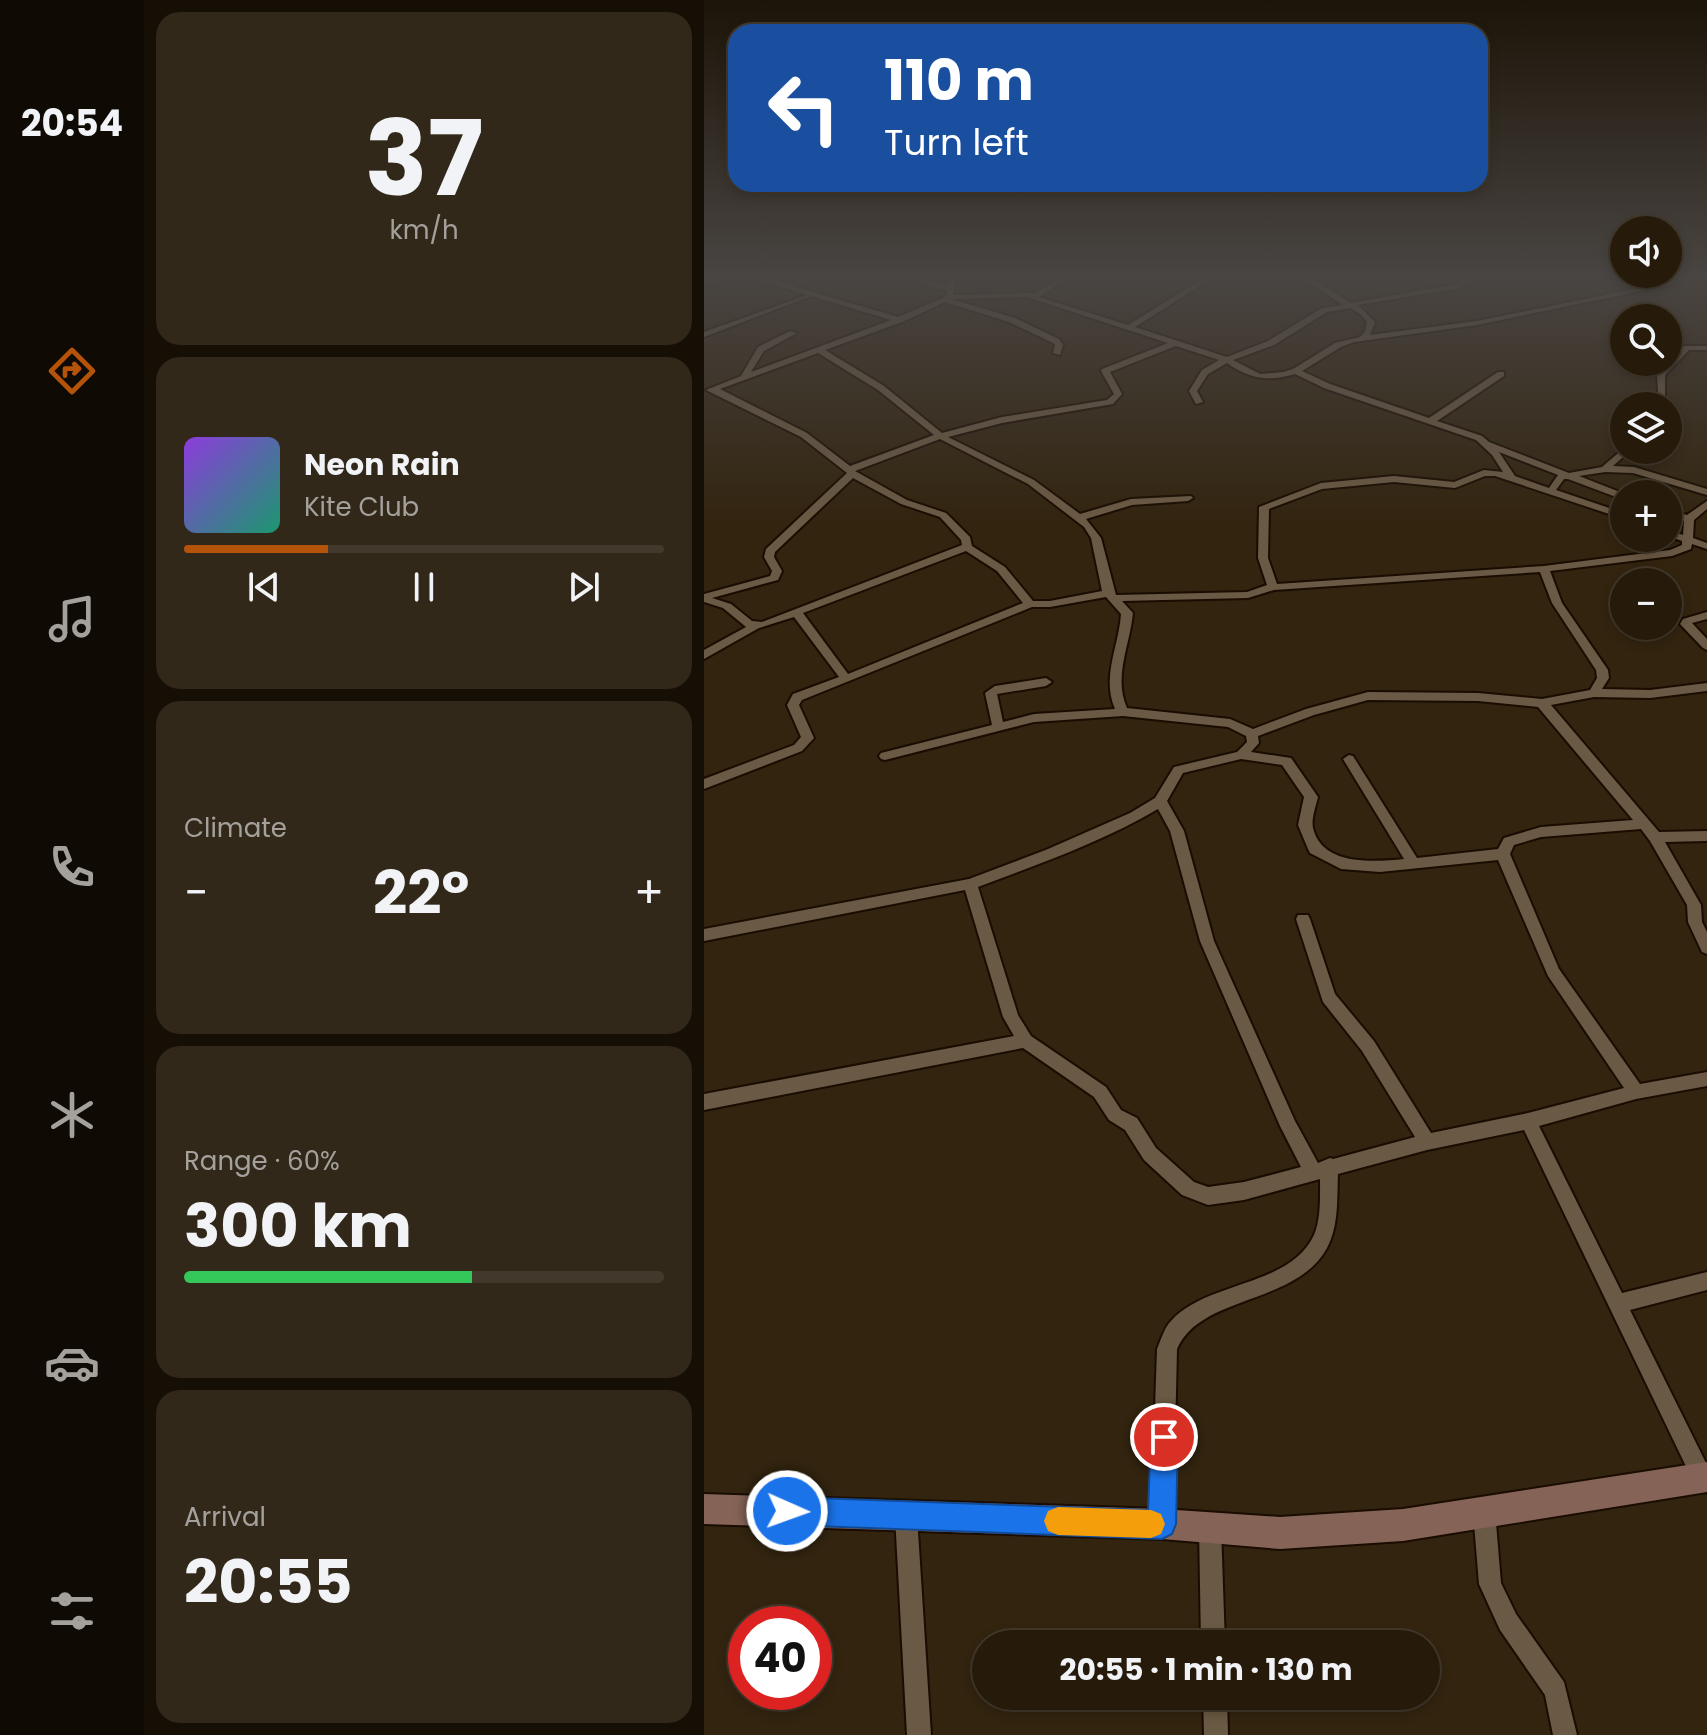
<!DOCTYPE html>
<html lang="en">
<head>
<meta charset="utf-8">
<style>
	body { margin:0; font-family:Poppins,sans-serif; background:#322819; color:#f1f3f6; height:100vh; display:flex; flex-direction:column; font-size:30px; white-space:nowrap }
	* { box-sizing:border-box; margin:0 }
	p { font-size:26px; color:#a4a19d }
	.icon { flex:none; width:44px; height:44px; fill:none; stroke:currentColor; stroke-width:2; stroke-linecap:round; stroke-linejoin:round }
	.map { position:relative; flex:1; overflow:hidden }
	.side { display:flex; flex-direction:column; gap:12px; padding:12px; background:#150f06; width:560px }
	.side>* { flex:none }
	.hud { position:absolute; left:24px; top:24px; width:760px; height:168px; border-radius:24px; box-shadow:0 4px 12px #0003,0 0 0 2px #42392c; background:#1a4fa0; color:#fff; overflow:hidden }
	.tools { position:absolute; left:906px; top:216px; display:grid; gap:16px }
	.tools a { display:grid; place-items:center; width:72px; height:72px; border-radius:50%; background:#261b0b; box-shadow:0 4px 12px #0003,0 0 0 2px #42392c; font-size:40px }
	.speed { position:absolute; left:24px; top:1606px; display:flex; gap:16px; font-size:40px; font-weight:700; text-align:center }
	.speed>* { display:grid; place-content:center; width:104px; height:104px; border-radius:50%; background:#261b0b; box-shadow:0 4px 12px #0003,0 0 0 2px #42392c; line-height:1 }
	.speed .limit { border:12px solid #d22; background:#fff; color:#111 }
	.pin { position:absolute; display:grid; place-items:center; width:68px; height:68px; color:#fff; margin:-34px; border:4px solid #fff; border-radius:50%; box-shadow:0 2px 8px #0007 }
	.me { position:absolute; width:88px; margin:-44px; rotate:92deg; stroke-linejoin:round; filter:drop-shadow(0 0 6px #0008) }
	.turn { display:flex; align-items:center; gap:28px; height:168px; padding:0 24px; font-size:36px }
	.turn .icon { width:104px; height:104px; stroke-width:2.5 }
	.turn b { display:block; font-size:56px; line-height:68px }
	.big { font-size:60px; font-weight:700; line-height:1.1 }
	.side .card { flex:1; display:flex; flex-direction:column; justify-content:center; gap:12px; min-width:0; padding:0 28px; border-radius:24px; background:#322819 }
	.side .dial { align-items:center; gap:0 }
	.dial b { font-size:104px; line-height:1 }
	.song { display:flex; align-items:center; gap:24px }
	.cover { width:96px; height:96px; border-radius:12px; background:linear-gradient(135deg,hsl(270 70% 55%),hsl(160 70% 35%)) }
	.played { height:8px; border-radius:4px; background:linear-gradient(90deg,#b45309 30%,#42392c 30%) }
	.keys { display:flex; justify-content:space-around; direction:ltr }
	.heat { display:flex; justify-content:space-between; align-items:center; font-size:44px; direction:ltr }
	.charge { height:12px; border-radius:6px; background:linear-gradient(90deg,#34c759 60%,#42392c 0) }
	.trip { position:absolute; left:268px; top:1630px; width:468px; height:80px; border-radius:40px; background:#261b0b; box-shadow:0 4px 12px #0003,0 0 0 2px #42392c; font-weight:700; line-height:80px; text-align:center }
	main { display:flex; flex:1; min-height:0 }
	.dock { display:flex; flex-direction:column; width:144px; justify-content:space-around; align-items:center; background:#0f0b04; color:#a4a19d }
	.dock .icon { width:56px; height:56px }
	.dock .current { color:#b45309 }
	.dock b { font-size:36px; color:#f1f3f6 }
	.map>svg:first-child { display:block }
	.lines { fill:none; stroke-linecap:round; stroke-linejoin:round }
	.street-casing { stroke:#1a0c00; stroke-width:4 }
	.secondary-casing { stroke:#1a0c00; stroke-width:4 }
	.street { fill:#6a5944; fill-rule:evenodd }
	.secondary { fill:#856356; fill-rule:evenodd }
	.route { fill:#1a73e8; stroke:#114b97; stroke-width:2 }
	.slow { fill:#f59e0b }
</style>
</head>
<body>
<main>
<nav class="dock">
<b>20:54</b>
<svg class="icon current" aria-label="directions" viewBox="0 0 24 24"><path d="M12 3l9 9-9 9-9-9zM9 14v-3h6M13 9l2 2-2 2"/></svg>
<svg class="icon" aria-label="music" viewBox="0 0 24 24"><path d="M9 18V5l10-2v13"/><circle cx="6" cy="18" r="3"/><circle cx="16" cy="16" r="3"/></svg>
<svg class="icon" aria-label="phone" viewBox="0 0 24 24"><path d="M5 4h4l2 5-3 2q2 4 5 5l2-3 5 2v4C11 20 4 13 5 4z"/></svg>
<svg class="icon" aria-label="climate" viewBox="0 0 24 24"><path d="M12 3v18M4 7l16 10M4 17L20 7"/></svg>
<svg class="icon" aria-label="car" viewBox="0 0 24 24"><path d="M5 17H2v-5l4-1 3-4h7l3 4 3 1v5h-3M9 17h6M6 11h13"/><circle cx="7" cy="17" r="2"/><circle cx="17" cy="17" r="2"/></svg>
<svg class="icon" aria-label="filters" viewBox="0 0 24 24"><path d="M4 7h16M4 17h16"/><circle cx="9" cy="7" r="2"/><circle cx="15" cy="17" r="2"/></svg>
</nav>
<section class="side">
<div class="card dial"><b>37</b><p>km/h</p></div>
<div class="card">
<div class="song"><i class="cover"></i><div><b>Neon Rain</b><p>Kite Club</p></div></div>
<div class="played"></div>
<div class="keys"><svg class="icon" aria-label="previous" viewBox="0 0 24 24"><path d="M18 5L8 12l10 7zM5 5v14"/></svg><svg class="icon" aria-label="pause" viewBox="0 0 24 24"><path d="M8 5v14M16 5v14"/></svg><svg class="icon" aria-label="next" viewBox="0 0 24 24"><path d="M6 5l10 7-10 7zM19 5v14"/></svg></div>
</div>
<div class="card"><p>Climate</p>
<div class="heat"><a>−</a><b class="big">22°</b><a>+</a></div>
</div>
<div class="card"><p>Range · 60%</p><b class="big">300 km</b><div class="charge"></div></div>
<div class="card"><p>Arrival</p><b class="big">20:55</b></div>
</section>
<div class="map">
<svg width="1003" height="1735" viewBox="0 0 1003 1735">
	<rect width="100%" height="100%" fill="#32240f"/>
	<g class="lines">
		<defs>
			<path id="street" d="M6,279h10l-16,8v-5z
				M53,279h12l129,38 47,-20 2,-6 -37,-12h12l26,7 2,-7h7l-4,16 82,-2 23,-14h9l-28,18 89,28 74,-46h9l-76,48 92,30 41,-16 54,-33 21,-3 -40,-26 12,1 36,23 106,-19 3,-1 -3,-4h7l4,4 -9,5 -101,17 17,17 -5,13 107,-14 206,-42h15l-221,46 -123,17 -13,5 -39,24 28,13 99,34 69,-46h6v4l-67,45 45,15 7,6 80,31 33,-6 22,-19v2h7l-18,16 21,1 73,22v6l-74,-22 -28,-1 -26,4 46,18 -1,6 -56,-21h-4l-8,11 68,23v6l-129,-43h-10l-30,12 -61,-6 -72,7 -53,20 -1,49 9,26 267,-18 126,-16 12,-5v-4l-14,-5v-6l15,5 1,-14 -16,-5v-6l19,5 20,-14v8l-13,11 -1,18 14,5v6l-15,-5 -1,5 -19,7 -122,15 12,32 46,67 1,8 -7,11 48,1 57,-7v8l-57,7 -56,-1 -43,8 108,127 48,-1v10l-42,1 36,63 1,17 5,10v22l-5,-2 -14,-30 -1,-17 -37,-64 -9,-12 -100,8 -27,8 -4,9 49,115 81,115 67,-12v14l-71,13 -97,27 83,167 85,-21v18l-77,20 77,155v22l-5,2 -7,-4 -171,-355 -97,20 -89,24c-1,24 1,52 -11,74 -31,57 -127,47 -150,101l-4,175 -3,8 -8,3 -8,-3 -3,-8 6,-175c4,-9 7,-21 14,-28 35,-40 119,-34 143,-86 7,-16 6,-38 6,-56l-76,21 -36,5 -26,-10 -38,-35 -19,-30 -16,-10 -15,-23 -71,-49 -319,62v-16l310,-58 -11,-19 -38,-127 -261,51v-12l265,-50 79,-30 82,-36 25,-15 19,-31 63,-15 10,-10 -1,-6 -18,-9 -105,-11 -89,6 -149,38 -4,-1 -2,-3 2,-3 111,-28 -7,-32 10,-7 51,-8 6,4 -6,4 -49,8 6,28 31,-8 81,-5c-14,-32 4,-63 6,-95l-15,-17 -56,10h-18l-230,93 -3,5 15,33 -12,13 -98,38v-10l90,-34 7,-8 -14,-32 6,-11 46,-17 -45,-60 -35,11 -55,31v-9l42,-23 -23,-19 -19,-6v-8l66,-18 2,-5 -8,-14 2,-8 81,-76 -46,-36 -95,-47 35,-14 17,-29 32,-16 7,2 -33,18 -13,21 140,-52 -80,-24 -107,41v-5l103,-37zM323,297l141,46 -66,26 -1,2 13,23 -7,6 -105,17 -60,16 -58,-47 -59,-36 77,-28 43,-20 64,20 44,21 2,2 -2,8 7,2 3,-10 -4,-6 -44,-21 -64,-19zM647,308l9,6 7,8 -2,9 -5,6 -25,6 -42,26 -10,3 -23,2 -27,-14 41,-15 53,-33zM472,346l43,14 -17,10 -13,21 7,13 7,-2 -6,-11 11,-17 19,-11c23,16 41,19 68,11l29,14 152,52 16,15 11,17 -19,-2 -30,12 -60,-6 -73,7 -62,24 -1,51 9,27 -20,7 -131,3 -15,-57 -15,-19 46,-14 56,-4 5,-3 -2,-2 -60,3 -51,15 -46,-34 -86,-43 54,-14 111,-19 9,-10 -12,-22zM114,353l60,37 56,45 -84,31 -43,-33 -87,-44zM236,439l88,45 56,43 7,11 11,53 -52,10h-17l-28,-34 -33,-21 -2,-9 -24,-24 -39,-13 -52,-29zM795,452l59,23 -9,13 -34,-12zM149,478l48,26 39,13 21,23 1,5 -200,77 -10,-1 -21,-17 -19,-6 66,-18 4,-9 -8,-14 1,-5zM262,551l31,20 26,32 -175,71 -45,-61zM836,572l12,31 44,67 1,8 -7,12 -48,9 -64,-6 -110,-1 -62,17 -53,20 -23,-10 -103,-11c-14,-31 3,-63 6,-95l-11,-12 126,-3 26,-8zM664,700l110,1 60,6 95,113 -92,7 -37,11 -6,11 -81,9 -64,-102 -4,-1 -6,4 61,100c-31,3 -82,7 -91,-31 -2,-9 3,-22 5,-31l-27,-39 -40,-6 8,-9 -1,-7 56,-21zM537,759l41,6 22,32 -6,28 10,24 2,4 31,16 39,3 118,-12 50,116 76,112 -96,25 -97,20 -57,-92 -39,-47 -25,-75 -2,-4h-10l-2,4 27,83 39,49 53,86 -82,22 -3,-1 -12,5 -23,-42 -81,-180 -30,-110 -17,-30 16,-28zM454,809l12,22 30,110 80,185 21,41 -57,15 -36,5 -14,-5 -38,-34 -19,-30 -16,-8 -15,-23 -75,-51 -13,-21 -40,-128c61,-23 124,-45 180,-78z
				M980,346h23v4h-18l-24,25v20l-12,11h-9l14,-14 -1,-17z
				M1003,612v7l-15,4 15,16v11l-4,-2 -23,-24 3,-5z
				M780,1500l8,3 3,8 6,72 15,31 48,68 13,53h-24l-8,-40 -45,-65 -21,-46 -6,-73 3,-8z
				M202,1505l8,3 3,8 14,219h-24l-12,-219 3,-8z
				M506,1517l8,3 3,8 4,116h-24l-2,-116 3,-8z
				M499,1696h24l1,39h-24z"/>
			<path id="secondary" d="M1003,1462v30l-304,49 -123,8 -118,-10 -458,-15v-30l458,15 118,8 123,-8z"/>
		</defs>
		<use href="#street" class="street-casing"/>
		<use href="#secondary" class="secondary-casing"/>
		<use href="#street" class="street"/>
		<use href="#secondary" class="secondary"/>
	</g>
	<linearGradient id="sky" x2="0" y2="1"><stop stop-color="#1c1408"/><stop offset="0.53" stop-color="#494542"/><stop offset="1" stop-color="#494542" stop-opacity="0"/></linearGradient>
	<rect width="1003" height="522" fill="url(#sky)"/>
	<path class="route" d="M460,1423l10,4 4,10 -2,87 -4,10 -10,5 -375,-14 -10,-4 -4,-10 4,-10 10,-4 361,13 3,-73 4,-10z"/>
	<path class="slow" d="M354,1507l93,3 10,4 4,10 -4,10 -10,4 -93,-3 -10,-4 -4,-10 4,-10z"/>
</svg>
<div class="tools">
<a><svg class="icon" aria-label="sound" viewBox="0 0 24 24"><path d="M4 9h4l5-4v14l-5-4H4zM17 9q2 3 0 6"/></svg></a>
<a><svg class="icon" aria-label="search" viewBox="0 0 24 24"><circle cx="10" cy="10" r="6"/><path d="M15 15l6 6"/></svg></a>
<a><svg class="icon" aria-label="layers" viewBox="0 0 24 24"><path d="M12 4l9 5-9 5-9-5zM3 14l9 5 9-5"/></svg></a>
<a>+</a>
<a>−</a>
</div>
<div class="speed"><div class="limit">40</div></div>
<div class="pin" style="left:460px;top:1437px;background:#d93025"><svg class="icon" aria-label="arrive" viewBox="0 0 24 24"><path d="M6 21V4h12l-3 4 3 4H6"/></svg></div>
<svg class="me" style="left:83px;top:1511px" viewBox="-20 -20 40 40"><circle r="17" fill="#1a73e8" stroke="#fff" stroke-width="3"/><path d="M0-11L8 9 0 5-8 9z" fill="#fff"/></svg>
<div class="trip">20:55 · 1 min · 130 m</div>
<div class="hud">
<div class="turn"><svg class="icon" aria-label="left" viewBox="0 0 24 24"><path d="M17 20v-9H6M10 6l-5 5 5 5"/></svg><div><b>110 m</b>Turn left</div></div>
</div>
</div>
</main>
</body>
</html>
